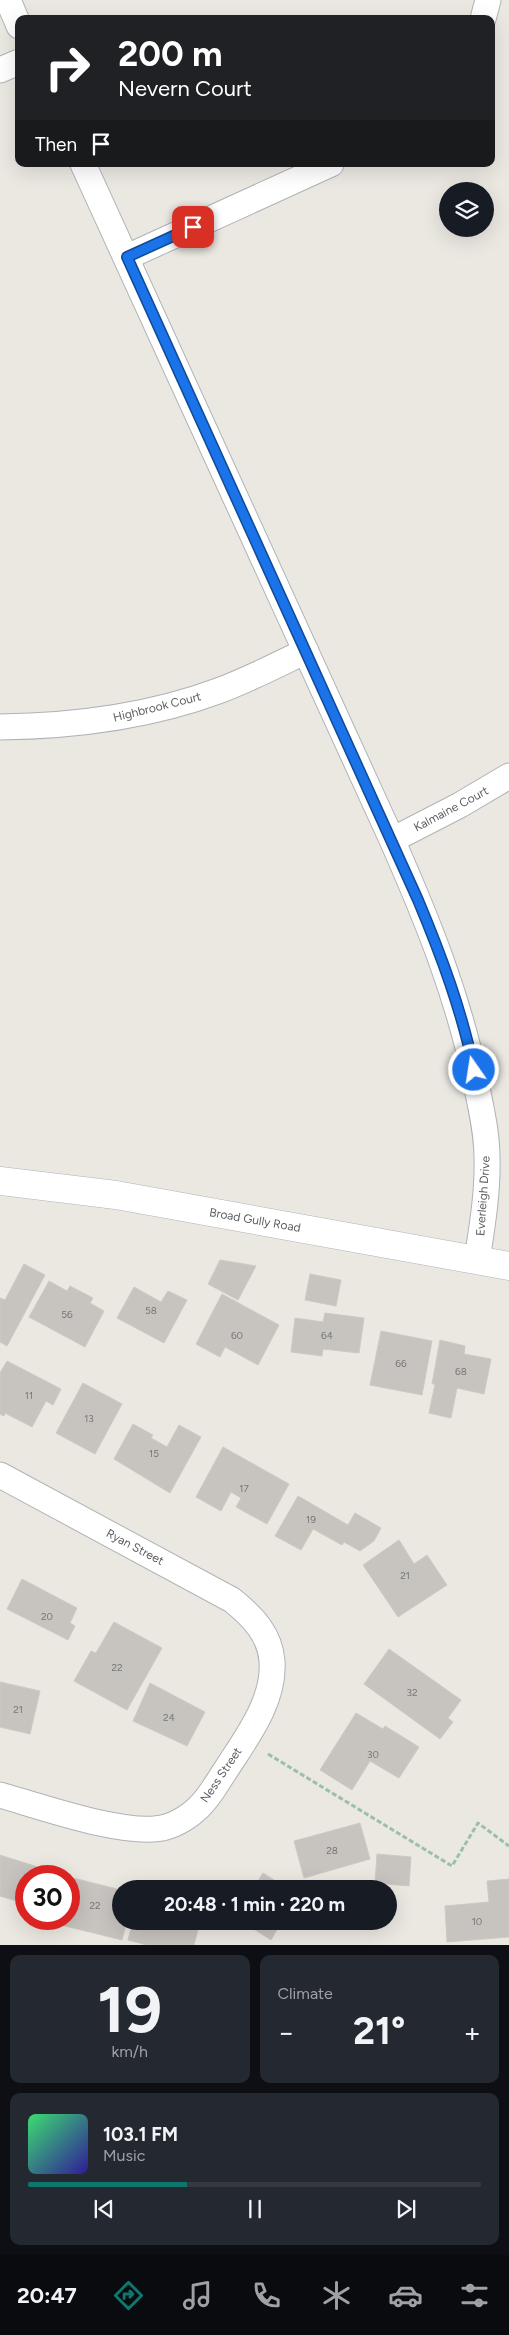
<!DOCTYPE html>
<html lang="en">
<head>
<meta charset="utf-8">
<style>
	body { margin:0; font-family:Figtree,sans-serif; background:#242831; color:#f1f3f6; height:100vh; display:flex; flex-direction:column; font-size:19px; white-space:nowrap }
	* { box-sizing:border-box; margin:0 }
	p { font-size:16px; color:#9ea1a6 }
	.icon { flex:none; width:28px; height:28px; fill:none; stroke:currentColor; stroke-width:2; stroke-linecap:round; stroke-linejoin:round }
	.map { position:relative; height:1945px; overflow:hidden }
	.details { display:flex; flex-direction:column; gap:10px; padding:10px; background:#0d0f14; flex:1 }
	.details>* { flex:none }
	.banner { position:absolute; left:15px; top:15px; width:480px; height:152px; border-radius:10px; box-shadow:0 5px 20px #0002; background:#202124; color:#fff; overflow:hidden }
	.fabs { position:absolute; left:439px; top:182px; display:grid; gap:10px }
	.fabs a { display:grid; place-items:center; width:55px; height:55px; border-radius:50%; background:#171b24; box-shadow:0 5px 20px #0002; font-size:25px }
	.speed { position:absolute; left:15px; top:1865px; display:flex; gap:10px; font-size:25px; font-weight:700; text-align:center }
	.speed>* { display:grid; place-content:center; width:65px; height:65px; border-radius:50%; background:#171b24; box-shadow:0 5px 20px #0002; line-height:1 }
	.speed .limit { border:8px solid #d22; background:#fff; color:#111 }
	.pin { position:absolute; display:grid; place-items:center; width:42px; height:42px; color:#fff; margin:-21px; border-radius:10px; box-shadow:0 2px 8px #0006 }
	.me { position:absolute; width:55px; margin:-28px; rotate:347deg; stroke-linejoin:round; filter:drop-shadow(0 0 4px #0008) }
	.turn { display:flex; align-items:center; gap:18px; height:105px; padding:0 20px; font-size:22px }
	.turn .icon { width:65px; height:65px; stroke-width:2.5 }
	.turn b { display:block; font-size:35px; line-height:42px }
	.then { display:flex; align-items:center; height:48px; padding:0 20px; background:#0003; gap:10px; font-size:19px }
	.big { font-size:38px; font-weight:700; line-height:1.1 }
	.details .widget { flex:1; display:flex; flex-direction:column; justify-content:center; gap:8px; min-width:0; padding:0 18px; border-radius:10px; background:#242831 }
	.details .dial { align-items:center; gap:0 }
	.dial b { font-size:65px; line-height:1 }
	.song { display:flex; align-items:center; gap:15px }
	.cover { width:60px; height:60px; border-radius:8px; background:linear-gradient(135deg,hsl(140 70% 55%),hsl(250 70% 35%)) }
	.played { height:5px; border-radius:2px; background:linear-gradient(90deg,#0f766e 35%,#363941 35%) }
	.keys { display:flex; justify-content:space-around; direction:ltr }
	.heat { display:flex; justify-content:space-between; align-items:center; font-size:28px; direction:ltr }
	.details .tiles { flex:1; display:grid; gap:10px; grid-template-columns:1fr 1fr }
	.widget:last-child { grid-column:span 2 }
	.trip { position:absolute; left:112px; top:1880px; width:285px; height:50px; border-radius:25px; background:#171b24; box-shadow:0 5px 20px #0002; font-weight:700; line-height:50px; text-align:center }
	.dock { display:flex; height:80px; justify-content:space-around; align-items:center; background:#090b0e; color:#9ea1a6 }
	.dock .icon { width:35px; height:35px }
	.dock .current { color:#0f766e }
	.dock b { font-size:22px; color:#f1f3f6 }
	.map>svg:first-child { display:block }
	.building { fill:#c7c3bf; stroke:#cfc9c1 }
	.lines { fill:none; stroke-linecap:round; stroke-linejoin:round }
	.minor-casing { stroke:#afb3b6; stroke-width:27 }
	.tertiary-casing { stroke:#afb3b6; stroke-width:29 }
	.path { stroke:#9bc0a3; stroke-width:3; stroke-dasharray:5 2.5; stroke-linecap:butt }
	.minor { stroke:#fff; stroke-width:25 }
	.tertiary { stroke:#fff; stroke-width:28 }
	.route-casing { stroke:#114b97; stroke-width:12 }
	.route { stroke:#1a73e8; stroke-width:9 }
	.labels { text-anchor:middle; stroke-width:4; stroke-linejoin:round; paint-order:stroke }
	.number-label { font-size:10px; fill:#757778 }
	.street-label { font-size:12px; fill:#5a5e61; stroke:#fff }
</style>
</head>
<body>
<div class="map">
<svg width="509" height="1945" viewBox="0 0 509 1945">
	<rect width="100%" height="100%" fill="#ebe8e2"/>
	<path class="building" d="M220,1260l36,6 -18,34 -30,-16z
		M24,1264l21,11 -38,71 -7,-4v-44l5,2z
		M310,1274l31,6 -5,26 -31,-6z
		M49,1281l18,10 3,-5 23,12 -3,5 14,8 -19,36 -56,-30z
		M134,1287l27,15 7,-11 19,9 -23,43 -47,-25z
		M222,1294l57,31 -21,40 -33,-18 -5,10 -24,-13z
		M325,1313l39,5 -5,35 -36,-4 -1,7 -31,-4 4,-34 28,4z
		M381,1331l51,10 -10,54 -52,-10z
		M440,1340l25,6 -1,8 27,5 -7,35 -27,-6 -6,30 -22,-5 6,-29h-3z
		M7,1361l54,28 -8,16 -7,-4 -14,26 -27,-14 -1,3 -4,-2v-41z
		M83,1383l39,21 -27,50 -39,-21z
		M133,1424l20,11 -2,3 16,9 12,-22 22,12 -31,56 -56,-34z
		M223,1447l66,37 -22,40 -31,-17 5,-9 -10,-6 -10,19 -25,-14z
		M298,1496l50,29 7,-12 26,15 -7,13 -14,10 -16,-9 -2,3 -29,-16 -12,21 -26,-14z
		M399,1540l15,24 13,-9 20,30 -49,32 -35,-52z
		M22,1579l55,29 -7,15 5,3 -7,14 -61,-31z
		M114,1622l48,26 -35,62 -53,-29 17,-30 5,2z
		M389,1649l72,51 -13,18 5,4 -13,17 -76,-55z
		M0,1682l40,9 -10,43 -30,-7z
		M150,1683l55,29 -18,34 -54,-25z
		M356,1713l27,16 2,-3 34,21 -20,31 -29,-17 -18,29 -32,-20z
		M360,1823l10,36 -66,19 -10,-37z
		M377,1854l34,3 -2,29 -34,-3z
		M0,1855l38,12 -3,9h-9v28l-26,-8z
		M263,1873l25,16h-35z
		M69,1877l52,13v31h6l-5,19 -69,-17 1,-4h15z
		M509,1879v58l-62,5 -2,-36 44,-4 -2,-21z
		M133,1921h63l4,1 -6,23h-47l-19,-5z
		M241,1921h41l-11,19z"/>
	<g class="lines">
		<defs>
			<path id="minor" d="M8,0l11,26
				M483,19l5,-19
				M0,70l19,-8
				M83,164l309,676c35,79 67,158 84,243 5,25 11,50 11,75 1,34 -5,69 -10,102
				M127,257l204,-93
				M0,727c74,-1 148,-10 218,-36 30,-11 59,-26 88,-40
				M392,840l68,-35 49,-29
				M0,1475l232,125c20,16 38,34 40,61 3,39 -25,76 -45,107 -9,13 -17,29 -29,40 -8,8 -21,16 -32,19 -37,11 -127,-21 -166,-32"/>
			<path id="tertiary" d="M0,1181l116,14 393,71"/>
		</defs>
		<use href="#minor" class="minor-casing"/>
		<use href="#tertiary" class="tertiary-casing"/>
		<path class="path" d="M268,1754l184,112 26,-43 31,23"/>
		<use href="#minor" class="minor"/>
		<use href="#tertiary" class="tertiary"/>
	</g>
	<g class="lines">
		<defs>
			<path id="route" d="M193,227l-66,30 291,643c23,55 44,111 56,170"/>
		</defs>
		<use href="#route" class="route-casing"/>
		<use href="#route" class="route"/>
	</g>
	<g class="labels">
		<g class="number-label">
			<text x="151" y="1314">58</text>
			<text x="67" y="1318">56</text>
			<text x="237" y="1339">60</text>
			<text x="327" y="1339">64</text>
			<text x="401" y="1367">66</text>
			<text x="461" y="1375">68</text>
			<text x="29" y="1399">11</text>
			<text x="89" y="1422">13</text>
			<text x="154" y="1457">15</text>
			<text x="244" y="1492">17</text>
			<text x="311" y="1523">19</text>
			<text x="405" y="1579">21</text>
			<text x="47" y="1620">20</text>
			<text x="117" y="1671">22</text>
			<text x="412" y="1696">32</text>
			<text x="18" y="1713">21</text>
			<text x="169" y="1721">24</text>
			<text x="373" y="1758">30</text>
			<text x="332" y="1854">28</text>
			<text x="95" y="1909">22</text>
			<text x="477" y="1925">10</text>
		</g>
		<g class="street-label">
			<text transform="translate(157 707) rotate(-14)" y="4">Highbrook Court</text>
			<text transform="translate(451 809) rotate(-28)" y="4">Kalmaine Court</text>
			<text transform="translate(483 1196) rotate(-86)" y="4">Everleigh Drive</text>
			<text transform="translate(255 1220) rotate(10)" y="4">Broad Gully Road</text>
			<text transform="translate(135 1547) rotate(28)" y="4">Ryan Street</text>
			<text transform="translate(221 1775) rotate(-56)" y="4">Ness Street</text>
		</g>
	</g>
</svg>
<div class="fabs">
<a><svg class="icon" aria-label="layers" viewBox="0 0 24 24"><path d="M12 4l9 5-9 5-9-5zM3 14l9 5 9-5"/></svg></a>
</div>
<div class="speed"><div class="limit">30</div></div>
<div class="pin" style="left:193px;top:227px;background:#d93025"><svg class="icon" aria-label="arrive" viewBox="0 0 24 24"><path d="M6 21V4h12l-3 4 3 4H6"/></svg></div>
<svg class="me" style="left:474px;top:1070px" viewBox="-20 -20 40 40"><circle r="17" fill="#1a73e8" stroke="#fff" stroke-width="3"/><path d="M0-11L8 9 0 5-8 9z" fill="#fff"/></svg>
<div class="trip">20:48 · 1 min · 220 m</div>
<div class="banner">
<div class="turn"><svg class="icon" aria-label="right" viewBox="0 0 24 24"><path d="M7 20v-9h11M14 6l5 5-5 5"/></svg><div><b>200 m</b>Nevern Court</div></div>
<div class="then">Then<svg class="icon" aria-label="arrive" viewBox="0 0 24 24"><path d="M6 21V4h12l-3 4 3 4H6"/></svg></div>
</div>
</div>
<section class="details">
<div class="tiles">
<div class="widget dial"><b>19</b><p>km/h</p></div>
<div class="widget"><p>Climate</p>
<div class="heat"><a>−</a><b class="big">21°</b><a>+</a></div>
</div>
<div class="widget">
<div class="song"><i class="cover"></i><div><b>103.1 FM</b><p>Music</p></div></div>
<div class="played"></div>
<div class="keys"><svg class="icon" aria-label="previous" viewBox="0 0 24 24"><path d="M18 5L8 12l10 7zM5 5v14"/></svg><svg class="icon" aria-label="pause" viewBox="0 0 24 24"><path d="M8 5v14M16 5v14"/></svg><svg class="icon" aria-label="next" viewBox="0 0 24 24"><path d="M6 5l10 7-10 7zM19 5v14"/></svg></div>
</div>
</div>
</section>
<nav class="dock">
<b>20:47</b>
<svg class="icon current" aria-label="directions" viewBox="0 0 24 24"><path d="M12 3l9 9-9 9-9-9zM9 14v-3h6M13 9l2 2-2 2"/></svg>
<svg class="icon" aria-label="music" viewBox="0 0 24 24"><path d="M9 18V5l10-2v13"/><circle cx="6" cy="18" r="3"/><circle cx="16" cy="16" r="3"/></svg>
<svg class="icon" aria-label="phone" viewBox="0 0 24 24"><path d="M5 4h4l2 5-3 2q2 4 5 5l2-3 5 2v4C11 20 4 13 5 4z"/></svg>
<svg class="icon" aria-label="climate" viewBox="0 0 24 24"><path d="M12 3v18M4 7l16 10M4 17L20 7"/></svg>
<svg class="icon" aria-label="car" viewBox="0 0 24 24"><path d="M5 17H2v-5l4-1 3-4h7l3 4 3 1v5h-3M9 17h6M6 11h13"/><circle cx="7" cy="17" r="2"/><circle cx="17" cy="17" r="2"/></svg>
<svg class="icon" aria-label="filters" viewBox="0 0 24 24"><path d="M4 7h16M4 17h16"/><circle cx="9" cy="7" r="2"/><circle cx="15" cy="17" r="2"/></svg>
</nav>
</body>
</html>
